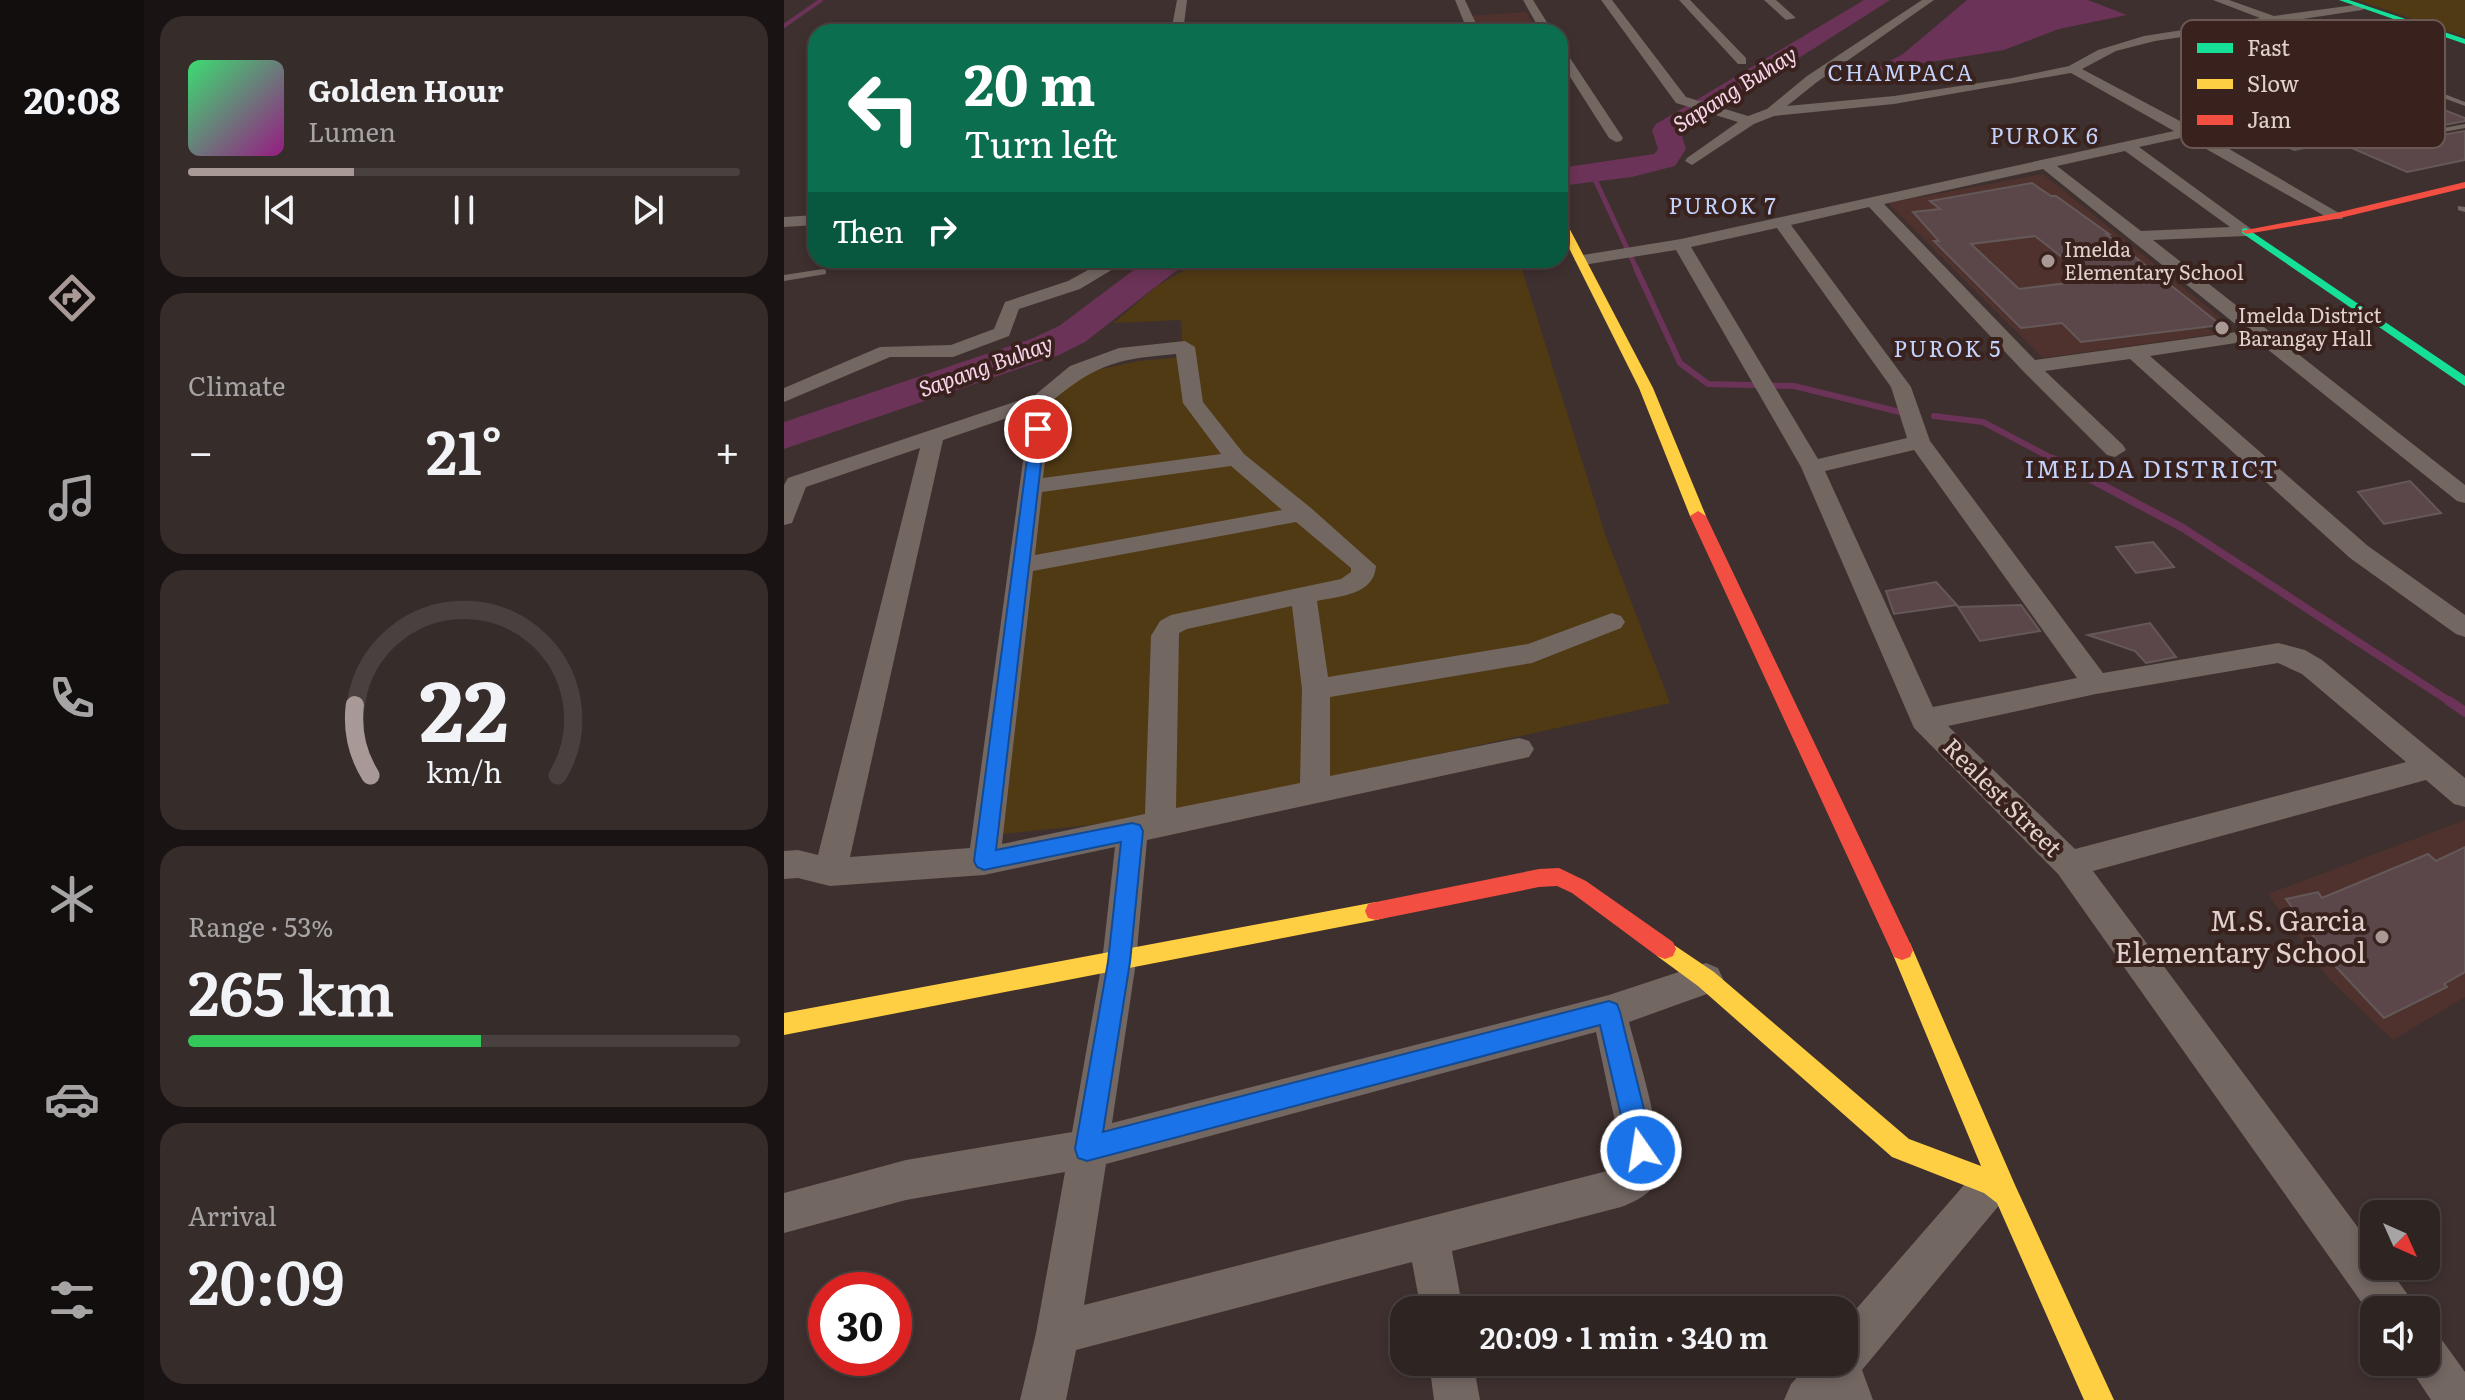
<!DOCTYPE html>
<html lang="en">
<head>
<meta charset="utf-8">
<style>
	body { margin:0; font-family:Literata,serif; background:#362c2a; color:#f1f3f6; height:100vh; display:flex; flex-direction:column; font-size:30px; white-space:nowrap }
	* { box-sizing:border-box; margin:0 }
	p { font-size:26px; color:#a7a4a5 }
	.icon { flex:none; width:44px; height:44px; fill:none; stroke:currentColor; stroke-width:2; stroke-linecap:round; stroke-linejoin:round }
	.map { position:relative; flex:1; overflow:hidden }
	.sheet { display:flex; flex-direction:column; gap:16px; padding:16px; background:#191413; width:640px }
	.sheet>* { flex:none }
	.top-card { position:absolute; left:24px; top:24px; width:760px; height:244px; border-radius:24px; box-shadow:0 4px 12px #0003,0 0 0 2px #494140; background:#0b6e4f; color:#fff; overflow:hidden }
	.needle { width:52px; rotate:135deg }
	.tools { position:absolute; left:1576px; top:1200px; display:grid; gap:16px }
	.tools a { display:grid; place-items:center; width:80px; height:80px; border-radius:16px; background:#2e2422; box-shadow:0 4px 12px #0003,0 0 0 2px #494140; font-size:40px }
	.speed { position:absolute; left:24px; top:1272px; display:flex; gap:16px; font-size:40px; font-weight:700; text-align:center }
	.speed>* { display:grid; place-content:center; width:104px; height:104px; border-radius:50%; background:#2e2422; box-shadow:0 4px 12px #0003,0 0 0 2px #494140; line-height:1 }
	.speed .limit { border:12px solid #d22; background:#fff; color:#111 }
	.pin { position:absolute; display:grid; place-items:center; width:68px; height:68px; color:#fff; margin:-34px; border:4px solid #fff; border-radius:50%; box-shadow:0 2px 8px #0007 }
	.me { position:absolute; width:88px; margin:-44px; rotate:347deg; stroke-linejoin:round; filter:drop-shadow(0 0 6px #0008) }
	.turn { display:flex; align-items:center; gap:28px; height:168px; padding:0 24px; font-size:36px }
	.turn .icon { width:104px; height:104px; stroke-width:2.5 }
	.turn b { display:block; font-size:56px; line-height:68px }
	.then { display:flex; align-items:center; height:76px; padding:0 24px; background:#0003; gap:16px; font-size:30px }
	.big { font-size:60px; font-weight:600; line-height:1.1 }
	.sheet .widget { flex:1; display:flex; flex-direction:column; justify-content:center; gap:12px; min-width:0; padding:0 28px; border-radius:24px; background:#362c2a }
	.sheet .dial { align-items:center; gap:0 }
	.dial svg { height:208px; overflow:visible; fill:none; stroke:#494140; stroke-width:7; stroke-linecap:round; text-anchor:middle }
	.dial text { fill:#f1f3f6; stroke:none }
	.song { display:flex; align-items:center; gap:24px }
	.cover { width:96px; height:96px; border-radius:12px; background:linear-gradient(135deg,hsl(140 70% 55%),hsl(310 70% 35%)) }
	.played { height:8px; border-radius:4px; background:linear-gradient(90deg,#a89996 30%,#494140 30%) }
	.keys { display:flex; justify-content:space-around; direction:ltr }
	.heat { display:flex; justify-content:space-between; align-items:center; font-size:44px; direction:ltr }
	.charge { height:12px; border-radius:6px; background:linear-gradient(90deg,#34c759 53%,#494140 0) }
	.trip { position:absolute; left:606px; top:1296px; width:468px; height:80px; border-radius:24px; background:#2e2422; box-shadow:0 4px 12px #0003,0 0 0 2px #494140; font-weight:600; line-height:80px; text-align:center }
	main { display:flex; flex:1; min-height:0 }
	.dock { display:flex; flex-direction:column; width:144px; justify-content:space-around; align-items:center; background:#120e0e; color:#a7a4a5 }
	.dock .icon { width:56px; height:56px }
	.dock .selected { color:#a89996 }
	.dock b { font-size:36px; color:#f1f3f6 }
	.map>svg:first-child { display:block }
	.built { fill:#4f322d }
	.green { fill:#503a14 }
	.water { fill:#6b3357 }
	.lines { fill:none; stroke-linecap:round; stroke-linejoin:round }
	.stream-far4 { stroke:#6b3357; stroke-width:4 }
	.stream-far3 { stroke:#6b3357; stroke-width:5 }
	.stream-far2 { stroke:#6b3357; stroke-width:6 }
	.stream-far1 { stroke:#6b3357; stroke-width:8 }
	.stream { stroke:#6b3357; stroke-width:10 }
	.river { fill:#6b3357; fill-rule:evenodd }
	.building { fill:#5b474a; stroke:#645858; stroke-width:2; fill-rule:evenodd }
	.lane { fill:#736762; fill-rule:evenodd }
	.street { fill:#736762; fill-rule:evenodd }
	.fast { fill:#16e098; fill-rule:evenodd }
	.slow { fill:#ffcf43; fill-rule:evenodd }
	.jam { fill:#f24e42; fill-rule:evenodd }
	.route { fill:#1a73e8; stroke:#114b97; stroke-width:2 }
	.poi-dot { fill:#a89996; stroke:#39221e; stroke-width:3 }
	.labels { text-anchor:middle; stroke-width:8; stroke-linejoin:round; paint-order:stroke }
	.far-poi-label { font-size:20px; fill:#e1d1ce; stroke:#39221e; text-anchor:start }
	.far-neighbourhood-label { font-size:22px; letter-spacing:2px; fill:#c3d3fc; stroke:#39221e }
	.far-water-label { font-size:22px; font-style:italic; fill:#f9d3e9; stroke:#39221e }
	.far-quarter-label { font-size:24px; letter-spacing:2px; fill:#c3d3fc; stroke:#39221e }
	.street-label { font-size:24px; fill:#e1d1ce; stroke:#39221e }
	.near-poi-label { font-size:28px; fill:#e1d1ce; stroke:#39221e; text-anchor:end }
	.key { fill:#39221e; stroke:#6b5753; stroke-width:2 }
	.key-label { font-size:22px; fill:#e1d1ce }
</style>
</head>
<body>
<main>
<nav class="dock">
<b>20:08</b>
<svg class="icon selected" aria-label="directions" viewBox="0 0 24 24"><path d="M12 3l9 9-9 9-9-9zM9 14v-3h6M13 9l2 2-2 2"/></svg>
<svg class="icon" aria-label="music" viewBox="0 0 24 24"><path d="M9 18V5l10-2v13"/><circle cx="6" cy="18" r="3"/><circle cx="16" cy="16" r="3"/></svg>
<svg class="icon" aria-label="phone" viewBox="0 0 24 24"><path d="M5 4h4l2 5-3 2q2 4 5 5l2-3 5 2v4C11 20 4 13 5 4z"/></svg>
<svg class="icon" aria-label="climate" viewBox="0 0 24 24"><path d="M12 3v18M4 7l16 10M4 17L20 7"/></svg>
<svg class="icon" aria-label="car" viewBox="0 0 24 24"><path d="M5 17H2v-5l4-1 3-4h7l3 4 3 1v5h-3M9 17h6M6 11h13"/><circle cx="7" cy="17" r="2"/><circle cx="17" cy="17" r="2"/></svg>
<svg class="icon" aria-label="filters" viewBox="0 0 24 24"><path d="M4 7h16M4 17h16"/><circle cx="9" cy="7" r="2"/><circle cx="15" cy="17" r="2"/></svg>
</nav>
<section class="sheet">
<div class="widget">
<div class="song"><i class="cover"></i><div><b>Golden Hour</b><p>Lumen</p></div></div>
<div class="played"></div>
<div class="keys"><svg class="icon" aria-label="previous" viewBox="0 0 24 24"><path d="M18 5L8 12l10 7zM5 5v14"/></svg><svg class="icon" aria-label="pause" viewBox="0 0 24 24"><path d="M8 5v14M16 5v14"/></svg><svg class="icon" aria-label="next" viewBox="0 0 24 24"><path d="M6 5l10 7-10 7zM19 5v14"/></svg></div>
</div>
<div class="widget"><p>Climate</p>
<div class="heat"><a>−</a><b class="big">21°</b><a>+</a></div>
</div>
<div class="widget dial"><svg viewBox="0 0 100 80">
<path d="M14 69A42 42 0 1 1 86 69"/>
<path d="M14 69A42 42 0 0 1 8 42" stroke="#a89996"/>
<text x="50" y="56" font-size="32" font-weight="700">22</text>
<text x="50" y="72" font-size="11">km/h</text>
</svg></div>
<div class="widget"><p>Range · 53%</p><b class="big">265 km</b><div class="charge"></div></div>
<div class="widget"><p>Arrival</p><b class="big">20:09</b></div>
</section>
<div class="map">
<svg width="1681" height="1400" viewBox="0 0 1681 1400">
	<rect width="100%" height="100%" fill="#3e302e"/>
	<path class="built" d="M742,12l12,20h-60l-7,-16z
		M1259,174l178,144 -22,4 16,12 -172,24 -155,-155z
		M1681,820v177l-72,43 -64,-61 -61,-85z"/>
	<path class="green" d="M1573,0h108v37z
		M417,260h318l86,274 65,169 -531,117 -137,14 46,-435 44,-28 47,-10 44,-4 -2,-37 -67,3 43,-37z"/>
	<path class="water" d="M1183,0h121l39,15 -68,14 -55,21 -135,22 34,-18z"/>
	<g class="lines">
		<path class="stream-far4" d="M0,26l37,-26"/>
		<path class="stream-far3" d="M808,173l45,97"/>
		<path class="stream-far2" d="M852,268l44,95 28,21 86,2 110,27
			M1150,416l49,6 74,39"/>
		<path class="stream-far1" d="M1269,459l130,69 269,175"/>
		<path class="stream" d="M1665,701l16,11"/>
		<path class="river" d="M1080,0h26l-209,133 5,16 -11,17 -43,11 -72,9v-18l94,-14 4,-5 -6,-19 4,-6z
			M363,260h39l-5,7 -96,75 -26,13 -275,94v-27l247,-83 28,-13z"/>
	</g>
	<path class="building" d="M1589,100l7,6 38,-6 47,18v3l-21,4 -25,-10 -56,12 -2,4 8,4 50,-10 23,10 23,-4v29l-58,12 -69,-30 -44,8 -57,-26z
		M1248,183l19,13h5l53,38h-3l115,91 -140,17 -19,-19 -41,5 -87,-87h5l-26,-29 27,-3 -10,-8zM1251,236l56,44 -72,9 -48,-45z
		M1626,481l31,32 -57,11 -26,-32z
		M1369,542l21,25 -38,6 -20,-26z
		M1152,582l21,23 -63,9 -8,-23z
		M1237,605l19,26 -60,10 -22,-34z
		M1366,623l26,34 -30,6 -11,-12 -47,-16z
		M1681,847v125l-21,12 3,3 -63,31 -47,-50 -51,-69 32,-7 4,6 106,-44 8,7z"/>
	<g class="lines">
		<path class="lane" d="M1456,23h4l57,21 -28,6v-2l18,-4 -51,-19z
			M1650,90l31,12v4l-32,-12 -54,9 -3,-2z
			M1636,118l24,10 21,-4v4l-22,4 -24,-10 -51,10 -4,-2z
			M1674,206l7,1v5l-7,-2z
			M39,269l3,1v4l-42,7v-6z"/>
		<path class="street" d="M393,0h10l-4,32h-12z
			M671,0h10l15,32h-12z
			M739,0h10l20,32h-12z
			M817,0h11l74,97 62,19 19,-7 40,-33 115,-76h12l-117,82 -30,24 107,-10 118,-18 57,-12 29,-16 46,-14 116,-18 -47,-18h16l45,16 88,-12 5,3 -5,3 -207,31 -39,10 -34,18 113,60 149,87 -2,3h-12l-145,-82 -46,10 115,84 -8,5 -93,4 312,245v18l-8,-2 -201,-161 -106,16 218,190 97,69v22l-9,-3 -106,-76 -220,-199 -85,12 78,74 3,5 -11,7 -8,-2 -84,-84 -154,-164 -78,18 120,162 19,54 173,232 175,-30 27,7 17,10 143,118v29l-11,-3 -28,-24 -333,91 281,378v17h13l21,29 6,15h-40v10l-316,-446 -144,-146 -113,-261 -125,-217 -93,15 -9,-5 9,-5 98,-16 493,-108 -103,-58 -177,31 -120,12 -20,8 -62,41 -7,-4 2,-3 51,-36 -62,-19zM1341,151l105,76 -89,4 -84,-65zM1259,169l201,162 -209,29 -151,-156zM993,228l114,159 16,51 -89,21 -127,-212zM1130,450l163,228 -144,29 -108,-236zM1494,663l24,11 104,88 -331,87 -127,-123 148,-32z
			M895,0h11l56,58v6h-8z
			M980,0h12l20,18 -10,2z
			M776,48l4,1 59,89 -2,3 -5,1 -7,-4 -49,-77z
			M32,215v10l-32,2v-10z
			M322,260h22l-48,29 -61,20 -10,27 -56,21h-63l-106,45v-14l96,-41 71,-2 43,-16 11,-27 63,-21z
			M401,341l10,6 8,55 41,52 67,54 65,58c-2,29 -36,30 -59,35l11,76 200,-33 84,-31 9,3 4,6 -4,6 -89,35 -202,34v79l189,-38 10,3 5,8 -5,8 -382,83 -11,122 -24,161 497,-128 97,-32 12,5 5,11 -5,11 -89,32c8,33 44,139 24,165 -8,10 -21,16 -32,20l-169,44 11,59h-42l-9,-48 -336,88 -10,50h-46l16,-67 29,-161 -159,28 -122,33v-40l122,-33 166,-28 30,-170 13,-115 -131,28 -154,11 -32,-8 -14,1v-28l14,-1 20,5 102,-407 -114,39 -14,36 -8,2v-40l4,-7 247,-83 35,-29 49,-18zM392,354l7,49 38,51 -178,24 9,-77c46,-38 66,-42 124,-47zM246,410l-60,438 -120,9 93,-417zM447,466l51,44 -247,45 7,-63zM512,522l55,46v4l-10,7 -170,36 -11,6 -9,15 -6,178 -143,30 31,-273zM508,606l10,83 -2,94 -124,25 3,-175 8,-4zM812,1032l25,118 -1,13 -9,7 -527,135 22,-141z
			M1208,1163l14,6 6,14 -6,14 -144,173 11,30h-89l7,-16 20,-22h33v-39l134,-154z
			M1642,1334l16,6 23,32v28h-34l-25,-38h20z
			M645,1362h44l7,38h-46z"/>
		<path class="fast" d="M1555,0h10l116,39v5z
			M1462,228l219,148v10l-223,-153v-4z"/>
		<path class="slow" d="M776,217l5,3 88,168 53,128 -3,3 -5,2 -8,-5 -51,-128 -79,-158z
			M592,902l8,2 3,7 -3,7 -8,2 -592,115v-22z
			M881,939l49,33 195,167 72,27 -90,-216 3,-7 8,-3 8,3 105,242 99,215h-30l-87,-197 -13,-10 -92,-36 -194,-171 -41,-30 -3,-7 3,-7z"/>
		<path class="jam" d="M1681,182v6l-129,31 -90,15 -5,-3 95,-18z
			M914,511l8,5 204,427 3,7 -3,7 -8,3 -8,-3 -204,-441z
			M775,868l27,13 87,61 3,7 -3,7 -8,3 -8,-3 -85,-63 -15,-7 -18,1 -163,33 -8,-2 -3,-7 3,-7 8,-2 163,-33z"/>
	</g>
	<path class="route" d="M254,424l7,5 -49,421 136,-27 8,2 3,6 -13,131 -27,170 506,-131 8,3 3,8 34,138 -4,9 -9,4 -9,-4 -3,-9 -29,-125 -513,136 -9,-3 -3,-9 33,-187 13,-120 -137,28 -7,-3 -3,-6 57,-432z"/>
	<g class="poi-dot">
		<circle cx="1264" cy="261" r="8"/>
		<circle cx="1438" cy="328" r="8"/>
		<circle cx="1598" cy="937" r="8"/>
	</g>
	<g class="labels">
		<g class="far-poi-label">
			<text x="1280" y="257">Imelda<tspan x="1280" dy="23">Elementary School</tspan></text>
			<text x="1454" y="323">Imelda District<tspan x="1454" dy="23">Barangay Hall</tspan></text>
		</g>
		<g class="far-neighbourhood-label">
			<text x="1117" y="81">CHAMPACA</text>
			<text x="1261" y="144">PUROK 6</text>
			<text x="939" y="214">PUROK 7</text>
			<text x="1164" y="357">PUROK 5</text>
		</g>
		<g class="far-water-label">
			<text transform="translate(951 89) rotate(-32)" y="8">Sapang Buhay</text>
			<text transform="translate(202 366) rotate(-20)" y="8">Sapang Buhay</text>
		</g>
		<g class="far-quarter-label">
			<text x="1368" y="478">IMELDA DISTRICT</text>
		</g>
		<g class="street-label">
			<text transform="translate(1218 798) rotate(45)" y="8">Realest Street</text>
		</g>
		<g class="near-poi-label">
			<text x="1582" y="931">M.S. Garcia<tspan x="1582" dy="32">Elementary School</tspan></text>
		</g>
	</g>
	<rect x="1397" y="20" width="264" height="128" rx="12" class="key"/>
	<rect x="1413" y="43" width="36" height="10" fill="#16e098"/>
	<rect x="1413" y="79" width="36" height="10" fill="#ffcf43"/>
	<rect x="1413" y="115" width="36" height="10" fill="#f24e42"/>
	<g class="key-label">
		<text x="1463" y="56">Fast</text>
		<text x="1463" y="92">Slow</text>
		<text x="1463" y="128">Jam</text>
	</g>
</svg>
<div class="tools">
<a><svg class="needle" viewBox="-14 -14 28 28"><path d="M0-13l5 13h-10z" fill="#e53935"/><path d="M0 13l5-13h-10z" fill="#a7a4a5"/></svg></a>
<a><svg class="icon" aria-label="sound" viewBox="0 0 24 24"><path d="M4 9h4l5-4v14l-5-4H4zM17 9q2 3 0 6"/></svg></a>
</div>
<div class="speed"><div class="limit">30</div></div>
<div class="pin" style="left:254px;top:429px;background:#d93025"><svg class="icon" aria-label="arrive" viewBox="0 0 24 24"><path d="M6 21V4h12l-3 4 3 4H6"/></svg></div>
<svg class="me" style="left:857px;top:1150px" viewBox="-20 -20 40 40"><circle r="17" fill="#1a73e8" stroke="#fff" stroke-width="3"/><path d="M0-11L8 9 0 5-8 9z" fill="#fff"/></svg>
<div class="trip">20:09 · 1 min · 340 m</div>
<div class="top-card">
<div class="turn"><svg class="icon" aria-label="left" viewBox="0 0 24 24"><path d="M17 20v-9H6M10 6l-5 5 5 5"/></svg><div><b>20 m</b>Turn left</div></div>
<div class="then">Then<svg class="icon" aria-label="right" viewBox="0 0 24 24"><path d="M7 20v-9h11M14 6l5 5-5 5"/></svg></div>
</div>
</div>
</main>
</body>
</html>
